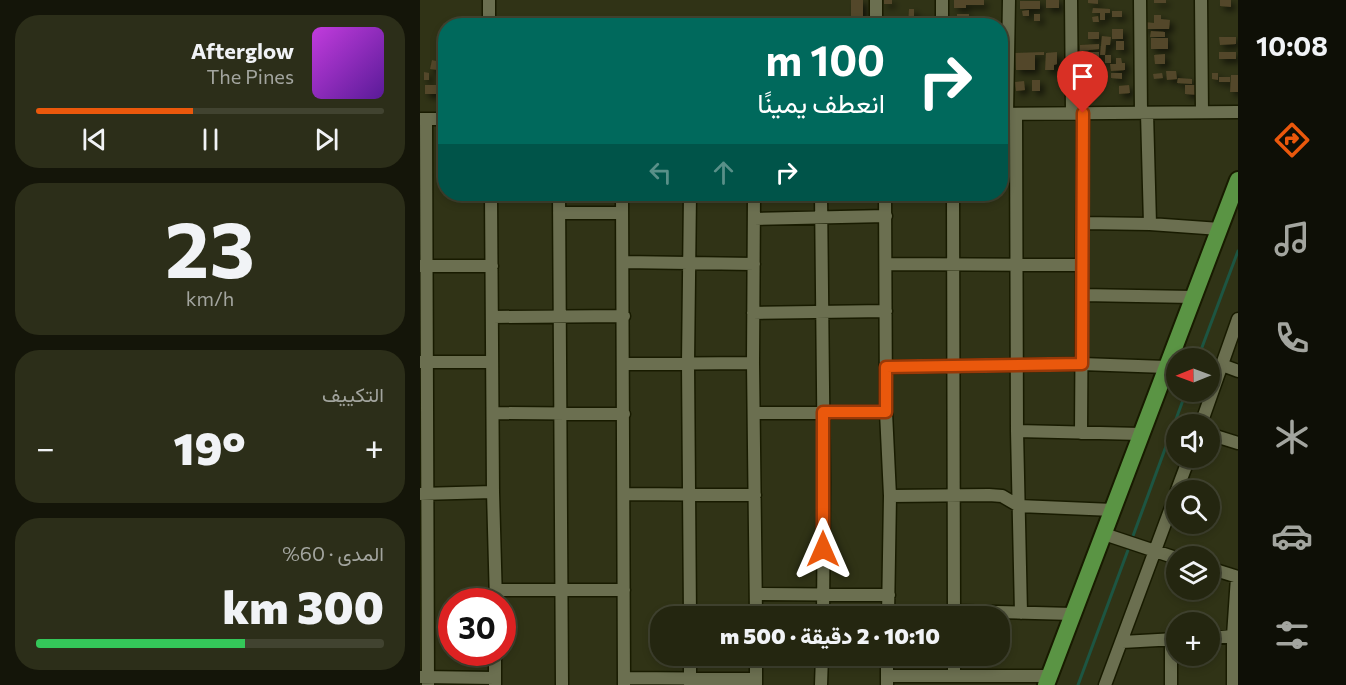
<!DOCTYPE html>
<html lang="ar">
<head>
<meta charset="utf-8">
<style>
	body { margin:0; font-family:Commissioner,Vazirmatn,sans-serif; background:#2c2e19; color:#f1f3f6; direction:rtl; height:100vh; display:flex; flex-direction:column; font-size:22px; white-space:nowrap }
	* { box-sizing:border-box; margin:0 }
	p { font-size:20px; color:#a3a59f }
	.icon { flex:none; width:33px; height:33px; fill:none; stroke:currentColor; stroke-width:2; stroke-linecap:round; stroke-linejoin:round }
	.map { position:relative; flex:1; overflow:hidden; direction:ltr }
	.sheet { display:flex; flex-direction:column; gap:15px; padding:15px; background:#141509; width:420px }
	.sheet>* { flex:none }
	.top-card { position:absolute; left:18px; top:18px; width:570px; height:183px; border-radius:24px; box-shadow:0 3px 9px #0003,0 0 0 2px #414330; direction:rtl; background:#00695c; color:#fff; overflow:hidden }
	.needle { width:39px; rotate:269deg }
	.tools { position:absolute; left:746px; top:348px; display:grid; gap:12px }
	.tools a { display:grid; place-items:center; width:54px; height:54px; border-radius:50%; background:#242610; box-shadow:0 3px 9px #0003,0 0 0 2px #414330; font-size:30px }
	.speed { position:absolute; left:18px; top:588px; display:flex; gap:12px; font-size:30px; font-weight:700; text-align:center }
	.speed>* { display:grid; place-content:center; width:78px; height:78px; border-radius:50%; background:#242610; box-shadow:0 3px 9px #0003,0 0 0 2px #414330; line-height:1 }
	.speed .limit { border:9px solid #d22; background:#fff; color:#111 }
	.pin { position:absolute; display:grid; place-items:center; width:51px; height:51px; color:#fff; margin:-62px -26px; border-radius:50% 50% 50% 0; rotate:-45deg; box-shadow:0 0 6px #0007 }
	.pin .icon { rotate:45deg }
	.me { position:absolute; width:66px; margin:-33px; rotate:0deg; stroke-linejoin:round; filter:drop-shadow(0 0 4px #0008) }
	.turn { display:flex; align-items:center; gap:21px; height:126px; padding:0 24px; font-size:27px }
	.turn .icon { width:78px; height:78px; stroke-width:2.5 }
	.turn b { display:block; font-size:42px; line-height:51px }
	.lanes { display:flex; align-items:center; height:57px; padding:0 24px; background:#0003; justify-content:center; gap:30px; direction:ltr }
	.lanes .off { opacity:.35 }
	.big { font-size:45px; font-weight:800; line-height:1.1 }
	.sheet .card { flex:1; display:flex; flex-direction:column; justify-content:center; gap:9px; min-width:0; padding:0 21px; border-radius:24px; background:#2c2e19 }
	.sheet .dial { align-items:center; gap:0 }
	.dial b { font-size:78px; line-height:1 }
	.song { display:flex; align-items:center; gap:18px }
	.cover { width:72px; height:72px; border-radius:9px; background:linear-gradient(135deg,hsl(290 70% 55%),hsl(270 70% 35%)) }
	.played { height:6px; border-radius:3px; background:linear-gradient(90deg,#ea580c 45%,#414330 45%) }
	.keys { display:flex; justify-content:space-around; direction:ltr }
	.heat { display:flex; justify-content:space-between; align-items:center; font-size:33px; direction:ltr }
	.charge { height:9px; border-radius:4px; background:linear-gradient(90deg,#34c759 60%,#414330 0) }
	.trip { position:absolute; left:230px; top:606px; width:360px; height:60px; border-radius:24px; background:#242610; box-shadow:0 3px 9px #0003,0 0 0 2px #414330; font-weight:800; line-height:60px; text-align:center; direction:rtl }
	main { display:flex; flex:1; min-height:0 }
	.tab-bar { display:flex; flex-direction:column; width:108px; justify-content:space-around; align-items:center; background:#0e0f06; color:#a3a59f }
	.tab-bar .icon { width:42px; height:42px }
	.tab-bar .selected { color:#ea580c }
	.tab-bar b { font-size:27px; color:#f1f3f6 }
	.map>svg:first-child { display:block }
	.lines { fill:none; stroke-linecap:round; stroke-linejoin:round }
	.stream { stroke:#1d5542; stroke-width:3 }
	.building { fill:#524629; filter:url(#shadow) }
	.minor-casing { stroke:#181b00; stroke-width:15 }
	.major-casing { stroke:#181b00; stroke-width:20 }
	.minor { stroke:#6b6f50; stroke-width:12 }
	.major { stroke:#5a9444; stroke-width:16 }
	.route-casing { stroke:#983908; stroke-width:15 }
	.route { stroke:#ea580c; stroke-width:10 }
</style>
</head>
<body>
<main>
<nav class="tab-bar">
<b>10:08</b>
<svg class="icon selected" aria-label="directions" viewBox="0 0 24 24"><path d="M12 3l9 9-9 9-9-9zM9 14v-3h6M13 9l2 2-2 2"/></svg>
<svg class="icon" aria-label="music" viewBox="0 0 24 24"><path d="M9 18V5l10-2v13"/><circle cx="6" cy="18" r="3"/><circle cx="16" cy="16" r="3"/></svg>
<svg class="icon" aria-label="phone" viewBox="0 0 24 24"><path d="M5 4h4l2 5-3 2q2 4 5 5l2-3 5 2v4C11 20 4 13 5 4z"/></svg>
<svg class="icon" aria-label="climate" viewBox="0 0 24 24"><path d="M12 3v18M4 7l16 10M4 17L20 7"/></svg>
<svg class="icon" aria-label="car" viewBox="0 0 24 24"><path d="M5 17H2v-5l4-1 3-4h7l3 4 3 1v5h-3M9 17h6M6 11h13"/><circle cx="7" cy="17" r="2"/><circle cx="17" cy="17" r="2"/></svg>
<svg class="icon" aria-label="filters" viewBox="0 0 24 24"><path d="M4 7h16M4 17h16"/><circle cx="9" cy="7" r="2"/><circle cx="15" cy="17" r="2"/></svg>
</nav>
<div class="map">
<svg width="818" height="685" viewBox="0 0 818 685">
	<defs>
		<filter id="shadow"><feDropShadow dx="4" dy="4" stdDeviation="3" flood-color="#0009"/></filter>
	</defs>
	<rect width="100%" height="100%" fill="#303316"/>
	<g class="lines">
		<path class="stream" d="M778,358l40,-107
			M713,536l53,-144
			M658,685l50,-135"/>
	</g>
	<path class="building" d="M431,0h12v26h-12z
		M464,0h8v4h-8z
		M534,0h30v5h-18v3h-12z
		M626,0h13v8h-13z
		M668,0h10v4l-10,-1z
		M734,0h12v3h-12z
		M800,0h11v7l-11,-1z
		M600,1h20v8h-20z
		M673,8l17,1v4h-5v7h-5v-7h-8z
		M489,9h5v7h15l-1,10h-20z
		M609,10v6h-6l-1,-5z
		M692,11h10v6h-10z
		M537,14h12v12h-12z
		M614,14h6v7h-6z
		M734,15h7v4l9,1 -1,9h-24v-7l9,1z
		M678,16l1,6h-6l-1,-5z
		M692,29h11v10h-11z
		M731,31l14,1v5h-15z
		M668,32h11v7h-11z
		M682,36l9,1 -1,8h-4l-1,10h-5z
		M799,37h17v7l-16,1z
		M731,38h17v11h-17z
		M696,41h8v9h-8z
		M679,44v5l-19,2v-6z
		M624,52v3h-9v15h-19l-1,-17z
		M637,52v12l-3,1v5h-9l1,-17z
		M665,52h14v13h-14z
		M799,52h17v7h-17z
		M745,54v10h-10l-1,-9z
		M685,55h6v8h-6z
		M696,58h5l1,5h3v7l-14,1 -1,-7h6z
		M12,60l8,2v5h6v4l-16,-2z
		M746,71h10l1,8 -10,1z
		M4,72l5,1v7h-5z
		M691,73h11v6l-11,-1z
		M742,73l1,5 -9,1 -1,-5z
		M792,73h6v7l-6,-1z
		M811,75h7v17h-8z
		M799,77h11v5h-11z
		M758,78l14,1v5l-15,-1z
		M612,80h8v11h-8z
		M604,81l1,9 -9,1 -1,-9z
		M5,85h11v9h-11z
		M709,85l1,8 -11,1v-8z
		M765,85h14v10l-14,-1z
		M17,86h9v5l-9,1z"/>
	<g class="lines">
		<defs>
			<path id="minor" d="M69,0v26
				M651,0l1,113
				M720,0l1,113
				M781,0l1,112
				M456,26v-26
				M522,26v-26
				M727,113l3,111
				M580,114l238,-2
				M587,114l2,-114
				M596,114l1,317 4,182
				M0,119h26
				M6,119l2,566
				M71,194l2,298 3,110
				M139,194l3,491
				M202,194l2,491
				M270,194l-2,169 2,253
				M334,194l-1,169 3,253
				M401,194l3,288 -1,134
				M465,194l1,218 4,84 -2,120
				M533,194l1,422
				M139,213h63
				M334,219l132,-3
				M663,223l67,1 70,5
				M203,262l131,2
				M466,264l196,1
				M1,266h71
				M662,295l111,2
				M333,313l133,-2
				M72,317l132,-1
				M1,362h71
				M204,364l129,-1
				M802,365l16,6
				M466,367l196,-3 84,3
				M73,413l131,1
				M334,413l132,-1
				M781,424l37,-105
				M597,431l124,3
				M661,433l2,-320
				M789,434l29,9
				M757,490l12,-32
				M0,494l73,-2
				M205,494l130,1
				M470,496l99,-1 13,1 17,10 94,4
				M684,534l72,24
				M789,568l29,9
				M77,590h127
				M336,594l133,1
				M535,611l118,3
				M789,638l24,-2
				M702,642l54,-3
				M336,656v28
				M467,676h163
				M534,676v-20
				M1,677l74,1
				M204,678l132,1
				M75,684v-32
				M270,684v-28
				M401,685l1,-29
				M467,685v-29
				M685,685l71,-191
				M751,685v-45
				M813,685v-49l4,-59"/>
			<path id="major" d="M626,685l192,-505"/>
		</defs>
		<use href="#minor" class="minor-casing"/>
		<use href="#major" class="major-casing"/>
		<use href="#minor" class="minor"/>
		<use href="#major" class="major"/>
	</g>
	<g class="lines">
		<defs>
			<path id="route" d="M403,549v-137h63v-45l196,-3 1,-251"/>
		</defs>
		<use href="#route" class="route-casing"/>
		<use href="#route" class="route"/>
	</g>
</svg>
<div class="tools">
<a><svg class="needle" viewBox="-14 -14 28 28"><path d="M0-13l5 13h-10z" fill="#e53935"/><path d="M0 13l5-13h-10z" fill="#a3a59f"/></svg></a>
<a><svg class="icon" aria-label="sound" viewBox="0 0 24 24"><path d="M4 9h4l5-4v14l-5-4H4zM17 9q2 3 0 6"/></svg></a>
<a><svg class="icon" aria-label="search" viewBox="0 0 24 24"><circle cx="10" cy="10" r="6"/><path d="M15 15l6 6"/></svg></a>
<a><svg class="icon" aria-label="layers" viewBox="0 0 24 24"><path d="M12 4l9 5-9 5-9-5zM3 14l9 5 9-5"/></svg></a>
<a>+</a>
</div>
<div class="speed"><div class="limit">30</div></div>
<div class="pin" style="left:663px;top:113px;background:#d93025"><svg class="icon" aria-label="arrive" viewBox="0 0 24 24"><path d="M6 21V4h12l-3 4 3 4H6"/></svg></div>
<svg class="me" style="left:403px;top:549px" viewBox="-20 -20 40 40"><path d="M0-17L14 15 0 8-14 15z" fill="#ea580c" stroke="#fff" stroke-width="4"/></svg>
<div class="trip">10:10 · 2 دقيقة · 500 m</div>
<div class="top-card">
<div class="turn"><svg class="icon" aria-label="right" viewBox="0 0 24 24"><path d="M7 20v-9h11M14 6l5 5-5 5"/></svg><div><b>100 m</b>انعطف يمينًا</div></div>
<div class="lanes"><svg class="icon off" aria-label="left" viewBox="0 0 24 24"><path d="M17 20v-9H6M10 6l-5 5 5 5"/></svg><svg class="icon off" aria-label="ahead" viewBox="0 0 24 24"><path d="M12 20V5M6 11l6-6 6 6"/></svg><svg class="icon" aria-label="right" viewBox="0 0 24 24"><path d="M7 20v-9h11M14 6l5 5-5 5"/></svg></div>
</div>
</div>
<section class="sheet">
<div class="card">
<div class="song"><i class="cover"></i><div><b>Afterglow</b><p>The Pines</p></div></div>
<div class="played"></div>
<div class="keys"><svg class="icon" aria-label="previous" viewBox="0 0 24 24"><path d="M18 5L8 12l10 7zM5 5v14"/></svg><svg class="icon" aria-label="pause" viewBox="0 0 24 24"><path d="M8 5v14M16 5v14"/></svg><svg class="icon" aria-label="next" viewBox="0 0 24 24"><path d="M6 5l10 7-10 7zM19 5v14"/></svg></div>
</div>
<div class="card dial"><b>23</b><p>km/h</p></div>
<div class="card"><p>التكييف</p>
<div class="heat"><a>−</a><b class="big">19°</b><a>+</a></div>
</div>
<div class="card"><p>المدى · 60%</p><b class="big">300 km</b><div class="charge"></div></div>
</section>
</main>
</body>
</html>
